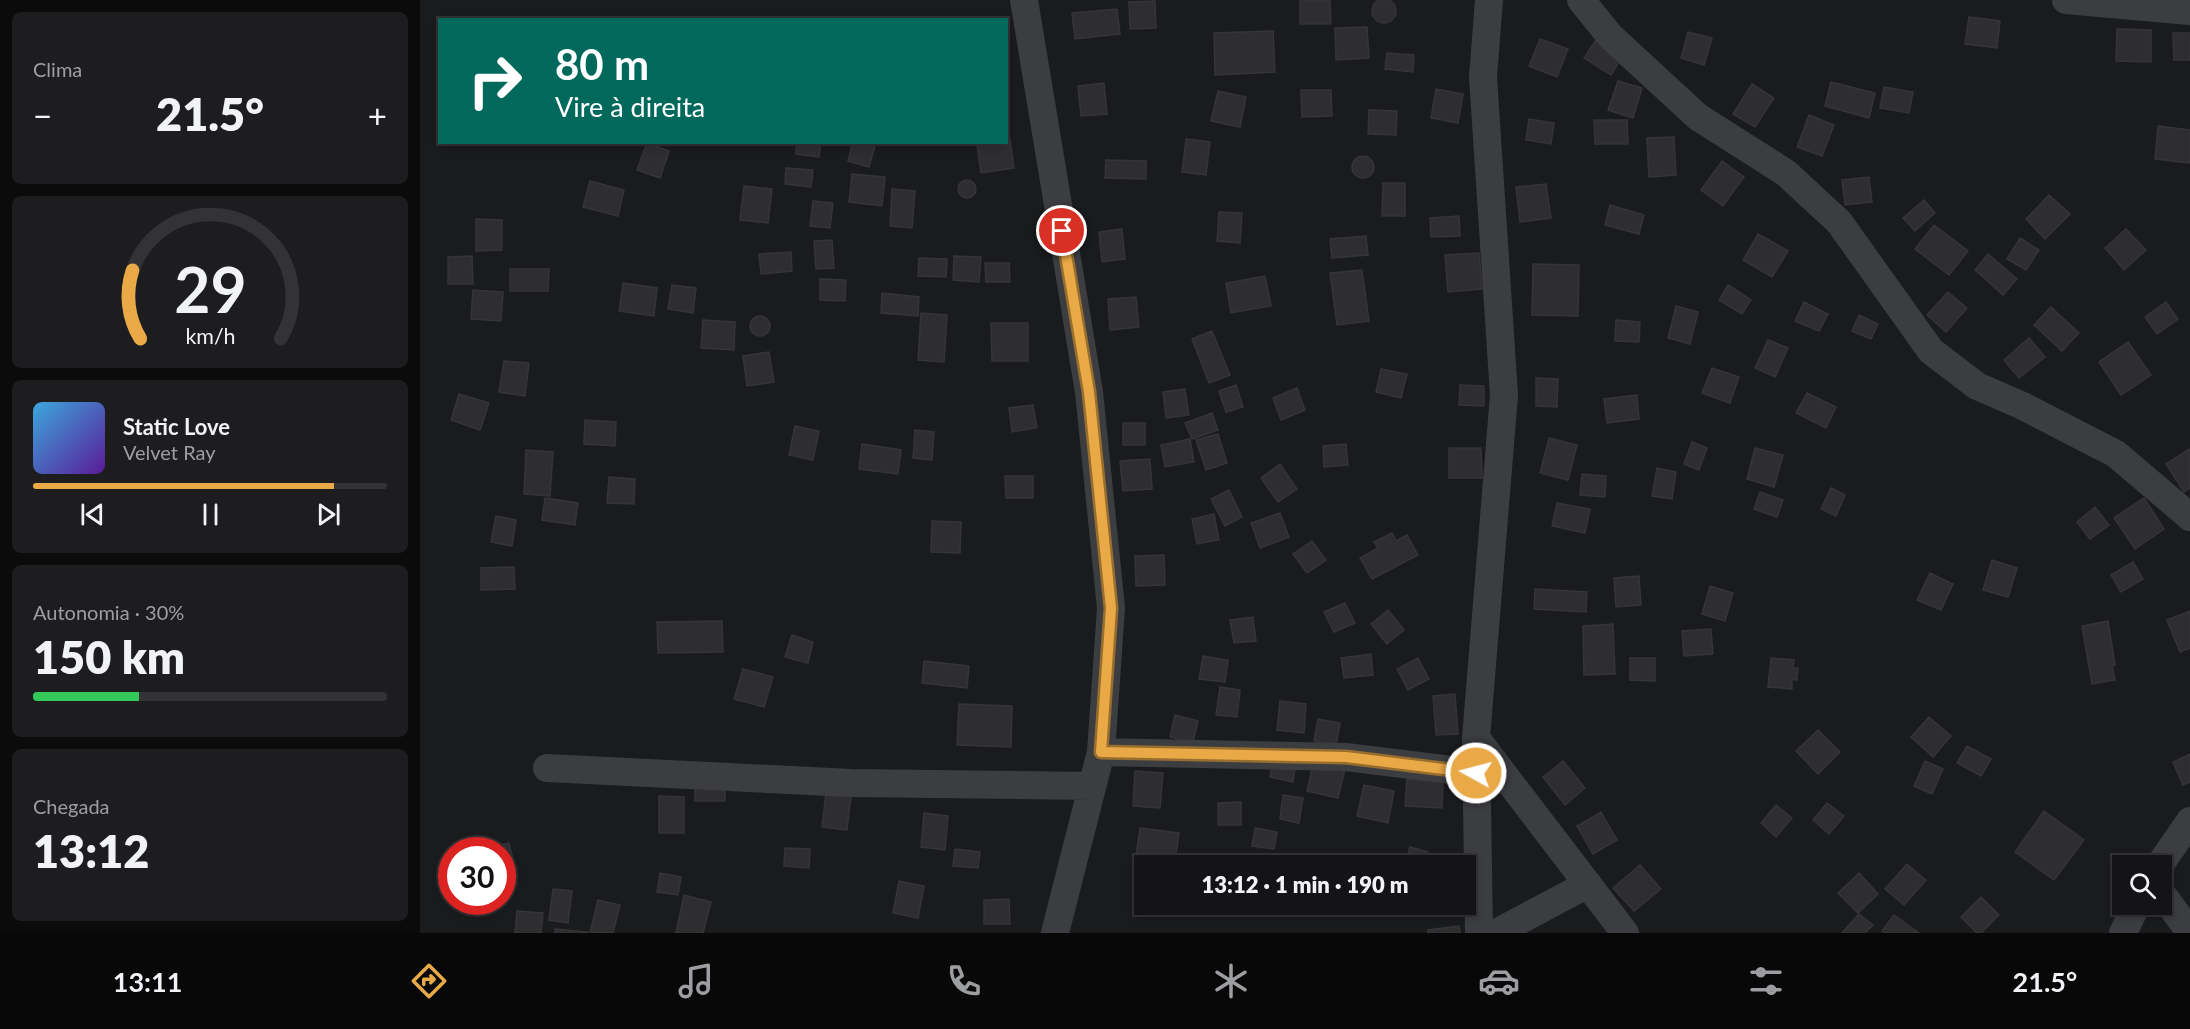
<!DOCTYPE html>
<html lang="pt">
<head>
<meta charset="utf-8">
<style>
	body { margin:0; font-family:Lato,sans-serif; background:#1d1d1f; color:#f1f3f6; height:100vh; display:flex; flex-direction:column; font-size:22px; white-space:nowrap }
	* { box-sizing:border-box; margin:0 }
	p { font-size:20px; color:#9d9ea1 }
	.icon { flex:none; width:33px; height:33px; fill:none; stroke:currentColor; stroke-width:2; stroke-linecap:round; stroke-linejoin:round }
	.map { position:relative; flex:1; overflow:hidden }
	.details { display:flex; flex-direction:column; gap:12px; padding:12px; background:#0b0b0c; width:420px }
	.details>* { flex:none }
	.top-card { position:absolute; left:18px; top:18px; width:570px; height:126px; border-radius:0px; box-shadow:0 3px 9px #0003,0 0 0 2px #333335; background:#00695c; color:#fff; overflow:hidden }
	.controls { position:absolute; left:1692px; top:855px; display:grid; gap:12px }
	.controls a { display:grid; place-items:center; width:60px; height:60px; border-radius:0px; background:#141416; box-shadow:0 3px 9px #0003,0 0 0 2px #333335; font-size:30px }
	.speed { position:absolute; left:18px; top:837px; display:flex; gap:12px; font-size:30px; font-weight:700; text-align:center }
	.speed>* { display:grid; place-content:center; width:78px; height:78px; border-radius:50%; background:#141416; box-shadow:0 3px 9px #0003,0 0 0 2px #333335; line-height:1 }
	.speed .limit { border:9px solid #d22; background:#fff; color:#111 }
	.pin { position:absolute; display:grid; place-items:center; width:51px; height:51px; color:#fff; margin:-26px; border:3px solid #fff; border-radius:50%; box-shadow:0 2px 6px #0007 }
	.me { position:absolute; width:66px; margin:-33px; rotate:277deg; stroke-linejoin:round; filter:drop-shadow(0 0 4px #0008) }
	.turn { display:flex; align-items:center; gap:21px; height:126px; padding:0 18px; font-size:27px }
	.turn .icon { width:78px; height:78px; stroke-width:2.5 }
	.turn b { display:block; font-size:42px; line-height:51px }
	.big { font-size:45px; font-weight:800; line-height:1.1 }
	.details .widget { flex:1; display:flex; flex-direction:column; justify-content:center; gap:9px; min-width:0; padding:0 21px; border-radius:9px; background:#1d1d1f }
	.details .dial { align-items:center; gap:0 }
	.dial svg { height:156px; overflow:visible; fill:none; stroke:#333335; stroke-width:7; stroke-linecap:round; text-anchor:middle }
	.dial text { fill:#f1f3f6; stroke:none }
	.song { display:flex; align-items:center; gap:18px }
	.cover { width:72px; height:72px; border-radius:9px; background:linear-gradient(135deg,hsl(200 70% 55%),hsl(270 70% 35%)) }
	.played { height:6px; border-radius:3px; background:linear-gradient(90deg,#e9a946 85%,#333335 85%) }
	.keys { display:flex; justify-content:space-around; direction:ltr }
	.heat { display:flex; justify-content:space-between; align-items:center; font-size:33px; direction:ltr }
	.charge { height:9px; border-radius:4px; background:linear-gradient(90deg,#34c759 30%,#333335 0) }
	.trip { position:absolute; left:714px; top:855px; width:342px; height:60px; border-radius:0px; background:#141416; box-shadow:0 3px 9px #0003,0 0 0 2px #333335; font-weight:800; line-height:60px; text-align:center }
	.dock { display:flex; height:96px; justify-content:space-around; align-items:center; background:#080809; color:#9d9ea1 }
	.dock .icon { width:42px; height:42px }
	.dock .on { color:#e9a946 }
	.dock b { font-size:27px; color:#f1f3f6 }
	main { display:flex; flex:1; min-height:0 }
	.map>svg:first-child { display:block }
	.building { fill:#2e2e31; stroke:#353538; stroke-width:1.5 }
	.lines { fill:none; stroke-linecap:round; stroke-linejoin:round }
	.street { stroke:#3c3d41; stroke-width:28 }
	.route-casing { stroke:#976e2e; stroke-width:15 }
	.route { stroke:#e9a946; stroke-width:10 }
</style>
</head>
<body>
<main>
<section class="details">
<div class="widget"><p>Clima</p>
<div class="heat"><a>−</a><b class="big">21.5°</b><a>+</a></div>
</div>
<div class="widget dial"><svg viewBox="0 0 100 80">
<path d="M14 69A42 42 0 1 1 86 69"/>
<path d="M14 69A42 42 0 0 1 10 34" stroke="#e9a946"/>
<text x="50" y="56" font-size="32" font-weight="700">29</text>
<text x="50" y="72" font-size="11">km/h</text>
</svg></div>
<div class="widget">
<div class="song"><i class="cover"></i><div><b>Static Love</b><p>Velvet Ray</p></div></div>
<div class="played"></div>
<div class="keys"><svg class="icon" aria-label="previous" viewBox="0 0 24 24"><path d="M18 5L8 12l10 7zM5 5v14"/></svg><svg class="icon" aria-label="pause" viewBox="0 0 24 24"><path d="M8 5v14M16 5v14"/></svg><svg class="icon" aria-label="next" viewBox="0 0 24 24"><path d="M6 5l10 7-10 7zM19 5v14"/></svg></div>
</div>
<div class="widget"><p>Autonomia · 30%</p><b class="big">150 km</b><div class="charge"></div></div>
<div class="widget"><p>Chegada</p><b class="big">13:12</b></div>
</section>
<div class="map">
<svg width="1770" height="933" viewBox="0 0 1770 933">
	<rect width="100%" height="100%" fill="#1a1b1d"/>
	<path class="building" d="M952 11a12 12 0 1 1 24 0a12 12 0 1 1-24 0Z
		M880,0h30l1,24h-31z
		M735,1l1,27 -26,1 -1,-27z
		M697,9l3,25 -45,5 -3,-26z
		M1549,17l31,4 -3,27 -32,-4z
		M947,27l2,31 -33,2 -1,-32z
		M1697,29l34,1v32l-35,-1z
		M853,31l2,41 -60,3 -1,-42z
		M1268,32l24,6 -8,27 -23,-7z
		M1753,33h17v27h-16z
		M1120,39l28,10 -11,28 -28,-11z
		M1176,40l26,17 -11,18 -27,-17z
		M967,53l27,2 -1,17 -28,-3z
		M1198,81l24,7 -9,30 -25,-8z
		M1411,82l44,11 -6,25 -44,-12z
		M684,83l3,31 -26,2 -3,-30z
		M1332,84l22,14 -19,29 -22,-13z
		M1464,87l29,5 -4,21 -29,-5z
		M1016,89l27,5 -5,29 -27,-5z
		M881,90h30l1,26 -30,1z
		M798,91l28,6 -6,30 -29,-6z
		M949,110l28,1 -1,24 -28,-1z
		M1389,115l25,10 -12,31 -25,-9z
		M1109,119l25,4 -3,21 -25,-4z
		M1174,120h33l1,24h-33z
		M1738,126l32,4v33l-35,-4z
		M1254,137l2,38 -27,2 -2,-39z
		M766,139l24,3 -4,33 -24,-3z
		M590,140l4,28 -33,5 -4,-28 29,-3z
		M377,142h24l-2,15 -23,-3z
		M433,142h23l-7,25 -21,-6z
		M227,143l22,8 -9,27 -23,-8z
		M932 167a11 11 0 1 1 22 0a11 11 0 1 1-22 0Z
		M686,160l40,1v18l-41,-1z
		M1302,161l22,16 -21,29 -22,-16z
		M366,168l27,2 -2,17 -26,-3z
		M432,174l33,3 -3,29 -33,-4z
		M1449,177l3,25 -27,3 -3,-25z
		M538 189a9 9 0 1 1 18 0a9 9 0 1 1-18 0Z
		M170,181l34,9 -6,26 -35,-9z
		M963,183h22v33h-23z
		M1126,184l5,34 -31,4 -4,-35z
		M324,186l28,3 -4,34 -28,-3z
		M472,189l23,2 -3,37 -22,-2z
		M1629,195l21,19 -25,25 -19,-20z
		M1504,200l11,13 -20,18 -12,-13z
		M393,201l20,2 -3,25 -20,-2z
		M1190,205l34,10 -5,19 -34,-9z
		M799,212l23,1 -2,30 -23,-2z
		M1039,216l1,20 -29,1 -1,-19z
		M56,219l26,1v30l-26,1z
		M1514,225l34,26 -19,24 -34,-26z
		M702,229l3,30 -23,3 -3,-30z
		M1706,229l20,21 -22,20 -19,-22z
		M1338,234l30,17 -16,26 -29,-17z
		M946,236l2,19 -36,3 -2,-19z
		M1600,238l19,12 -13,20 -19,-11z
		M412,240l2,28 -18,1 -2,-28z
		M371,252l1,19 -31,3 -2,-20z
		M1059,253l3,36 -34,3 -3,-37z
		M1568,254l29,25 -14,16 -28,-25z
		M52,256l1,28h-25v-27z
		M534,256l27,1 -2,25 -26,-2z
		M499,258l28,1 -1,18 -28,-1z
		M565,263h24l1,19h-24z
		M1113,264l46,1 -1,51 -46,-1z
		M90,269h39l-1,22h-38z
		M942,270l7,51 -32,4 -7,-52z
		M845,276l6,30 -40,7 -5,-30z
		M400,279l26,1 -1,21 -25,-1z
		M203,283l34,5 -3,28 -35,-5z
		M252,285l24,3 -3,25 -25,-4z
		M1308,285l23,15 -9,14 -23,-14z
		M53,290l30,2 -2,29 -30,-2z
		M1528,292l19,16 -21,24 -19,-17z
		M462,293l37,4 -1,19 -37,-3z
		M716,297l3,30 -29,3 -2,-31z
		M1384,302l24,12 -9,17 -24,-10z
		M1746,302l12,17 -21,15 -12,-17z
		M1256,306l22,6 -8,32 -22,-6z
		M1631,307l28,26 -17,18 -28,-26z
		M501,313l26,2 -3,47 -26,-2z
		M1439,315l19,9 -7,15 -19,-8z
		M330 326a10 10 0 1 1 20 0a10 10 0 1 1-20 0Z
		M283,320l32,2 -1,28 -33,-2z
		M1196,320l24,2 -1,20 -24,-1z
		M571,323h37v38h-36z
		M792,331l18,44 -21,8 -17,-44z
		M1609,338l16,19 -26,21 -15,-18z
		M1348,340l20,8 -13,29 -20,-9z
		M1708,342l23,33 -30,20 -22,-33z
		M349,352l5,30 -27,4 -4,-30z
		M84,361l25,2 -4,33 -26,-4z
		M1292,368l27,9 -9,26 -28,-10z
		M961,369l26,5 -6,24 -25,-6z
		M1116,378l22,1 -1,28 -21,-1z
		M816,385l7,22 -17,5 -7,-21z
		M1040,385l24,1v20l-25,-1z
		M877,388l8,22 -24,10 -8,-22z
		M765,389l4,26 -23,3 -3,-26z
		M1387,393l29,14 -10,21 -30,-15z
		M39,394l30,9 -9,27 -29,-10z
		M1217,395l2,24 -32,4 -3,-24z
		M613,405l4,23 -25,4 -3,-24z
		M792,413l6,17 -26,9 -7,-16z
		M165,420l31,2 -1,24 -31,-2z
		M703,423h22v22h-22z
		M375,426l24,5 -6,29 -24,-5z
		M495,430l19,2 -2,28 -19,-2z
		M798,434l9,29 -21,7 -10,-30z
		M1129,438l28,7 -9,35 -28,-7z
		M770,439l4,23 -29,5 -4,-22z
		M1272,442l15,6 -8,22 -15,-6z
		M442,444l39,6 -3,24 -39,-5z
		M926,444l2,21 -24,2 -1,-21z
		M1029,448h32l1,30h-33z
		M1335,448l28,7 -9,32 -27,-8z
		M1769,449l1,39 -6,4 -18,-28z
		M106,450l27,2 -3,44 -26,-2z
		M730,459l2,30 -29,2 -3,-30z
		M860,464l17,25 -19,13 -17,-24z
		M1237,468l19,4 -4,27 -20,-3z
		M1162,474l24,2 -1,21 -25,-2z
		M585,476h28v22h-27z
		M189,477l26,2 -1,25 -27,-1z
		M1411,488l14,7 -9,21 -15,-7z
		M809,490l13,27 -17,9 -14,-27z
		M1340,492l23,8 -6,17 -23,-8z
		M125,498l33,5 -3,22 -33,-5z
		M1724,498l20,31 -29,20 -21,-31z
		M1137,503l33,6 -5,24 -33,-7z
		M1675,507l14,18 -19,14 -13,-17z
		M860,513l9,24 -29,11 -9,-25z
		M794,514l5,26 -22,4 -5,-25z
		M76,516l20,4 -4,26 -21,-4z
		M512,521l29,1 -1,31 -29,-1z
		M972,533l4,8 11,-6 11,20 -46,24 -12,-21 18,-10 -4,-6z
		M892,541l14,19 -19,13 -14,-19z
		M744,555l1,30 -29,1 -1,-30z
		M1572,560l25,8 -9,29 -25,-7z
		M1713,562l10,17 -22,13 -10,-17z
		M94,567l1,22 -34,1v-22z
		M1510,573l23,11 -12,26 -24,-10z
		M1219,576l2,29 -25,2 -2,-29z
		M1290,586l23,7 -8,28 -23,-7z
		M1115,589l52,3 -1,20 -52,-3z
		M925,603l10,20 -21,9 -10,-20z
		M968,610l16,20 -17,14 -16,-20z
		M1770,611v37l-10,4 -13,-32z
		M833,617l3,24 -22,2 -4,-23z
		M302,621l1,31 -65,1 -1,-31z
		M1688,621l7,44 -3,1 3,14 -23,4 -10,-58z
		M1193,624l2,50 -31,1 -1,-49z
		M1291,629l2,25 -29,2 -2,-25z
		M372,635l21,7 -5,21 -23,-6z
		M951,654l2,21 -29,3 -3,-20z
		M783,656l25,4 -3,22 -26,-3z
		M998,658l11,21 -21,11 -11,-21z
		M1210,658h25v23l-25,-1z
		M1351,658l23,2 -1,8h5l-1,12 -5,-1v10l-24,-2z
		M504,661l45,5 -2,22 -45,-5z
		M323,669l30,8 -9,30 -30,-8z
		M800,687l20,3 -3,27 -21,-2z
		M1035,694l3,40 -22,1 -3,-39z
		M860,701l26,3 -2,29 -27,-3z
		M539,704l53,2 -1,41 -54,-2z
		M755,715l23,6 -5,21 -23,-5z
		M1509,717l22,19 -18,21 -22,-20z
		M898,719l22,4 -4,22 -22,-4z
		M1398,730l22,22 -22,22 -22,-23z
		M1547,746l24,13 -10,17 -24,-13z
		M1770,754v28l-7,3 -10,-23z
		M853,759l23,4 -3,19 -23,-5z
		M894,761l31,8 -7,29 -31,-7z
		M1143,761l22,27 -20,17 -22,-28z
		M1505,761l18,8 -11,25 -18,-8z
		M715,771l28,2 -3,35 -27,-2z
		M987,779l36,2 -1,27 -37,-2z
		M275,781l30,1v19h-30z
		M944,785l30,6 -6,32 -31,-7z
		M406,793l25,3 -4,34 -25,-3z
		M863,795l20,3 -4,25 -19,-4z
		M239,796l25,1v36h-25z
		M821,802v23h-23v-22z
		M1407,803l17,13 -15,18 -16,-14z
		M1356,805l16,13 -16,19 -15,-14z
		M1624,811l40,29 -30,40 -39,-28z
		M1181,812l16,28 -24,14 -16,-28z
		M504,813l24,3 -3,34 -24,-3z
		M720,828l39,5 -4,29 -39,-6z
		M835,828l22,4 -3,17 -22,-3z
		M89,843l7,29 -14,3v-25h-22z
		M990,847l18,5 -4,14h-19z
		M365,848l25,1 -1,19 -25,-2z
		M535,849l25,3 -2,16 -25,-2z
		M1487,864l19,16 -22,25 -19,-16z
		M1220,865l21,24 -27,22 -21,-23z
		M240,873l21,4 -3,18 -21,-3z
		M1439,873l19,21 -20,19 -20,-20z
		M479,881l25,5 -6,32 -25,-5z
		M133,889l19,2 -4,32 -19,-3z
		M264,895l27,7 -8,31h-27z
		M1561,897l18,18 -18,18h-4l-16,-16z
		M589,899l1,25h-26v-24z
		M178,900l22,5 -7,28 -23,-1z
		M925,904h28l-1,9 -27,-5z
		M977,904h18l2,8 -19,3z
		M97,911l26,2 -2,20h-26z
		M1439,914l14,11 -8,8h-23z
		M1474,915l25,18h-34l-3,-2z
		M1039,926l1,7h-32v-3z
		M135,929l33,3 -1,1h-32z"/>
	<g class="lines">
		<path class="street" d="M604,0l65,392 22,216 -10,144 -46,181
			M1161,0l29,36 88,81 88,56 53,49 92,129 46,35 46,20 93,48 74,63
			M1646,0l124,11
			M1056,738l149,195
			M681,752l245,5 130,16
			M127,768l304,15 241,3
			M1739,866l31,-45
			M1742,894l28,38
			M1059,933l-3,-195 28,-343 -21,-318 6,-77
			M1076,933l92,-49
			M1703,933l14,-29"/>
	</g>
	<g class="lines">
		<defs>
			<path id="route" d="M642,231l27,161 22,216 -10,144 245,5 130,16"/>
		</defs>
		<use href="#route" class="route-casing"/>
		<use href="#route" class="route"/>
	</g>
</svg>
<div class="controls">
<a><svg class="icon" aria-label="search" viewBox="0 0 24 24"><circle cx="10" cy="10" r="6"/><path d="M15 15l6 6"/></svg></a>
</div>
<div class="speed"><div class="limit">30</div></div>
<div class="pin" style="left:642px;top:231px;background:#d93025"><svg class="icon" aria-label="arrive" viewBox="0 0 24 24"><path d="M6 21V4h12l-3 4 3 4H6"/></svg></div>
<svg class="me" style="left:1056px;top:773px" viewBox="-20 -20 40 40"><circle r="17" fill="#e9a946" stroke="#fff" stroke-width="3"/><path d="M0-11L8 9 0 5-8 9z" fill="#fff"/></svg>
<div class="trip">13:12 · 1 min · 190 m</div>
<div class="top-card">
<div class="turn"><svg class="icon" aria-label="right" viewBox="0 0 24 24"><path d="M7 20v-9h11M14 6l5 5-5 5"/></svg><div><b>80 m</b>Vire à direita</div></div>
</div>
</div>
</main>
<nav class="dock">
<b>13:11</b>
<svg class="icon on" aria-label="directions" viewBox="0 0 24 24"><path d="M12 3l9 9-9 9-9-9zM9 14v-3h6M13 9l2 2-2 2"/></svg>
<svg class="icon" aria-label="music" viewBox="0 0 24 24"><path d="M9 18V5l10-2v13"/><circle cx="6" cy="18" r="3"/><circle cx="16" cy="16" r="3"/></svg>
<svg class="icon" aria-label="phone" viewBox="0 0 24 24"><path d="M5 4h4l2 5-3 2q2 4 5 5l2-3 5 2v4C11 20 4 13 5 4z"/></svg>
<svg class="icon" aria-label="climate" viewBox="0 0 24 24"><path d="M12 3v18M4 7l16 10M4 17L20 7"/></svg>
<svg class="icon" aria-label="car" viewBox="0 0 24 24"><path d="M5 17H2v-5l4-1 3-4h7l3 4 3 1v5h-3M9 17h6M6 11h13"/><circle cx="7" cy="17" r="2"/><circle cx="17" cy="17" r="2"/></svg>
<svg class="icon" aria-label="filters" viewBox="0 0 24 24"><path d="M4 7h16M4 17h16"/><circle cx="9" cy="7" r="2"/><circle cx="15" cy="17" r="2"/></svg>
<b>21.5°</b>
</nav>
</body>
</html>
